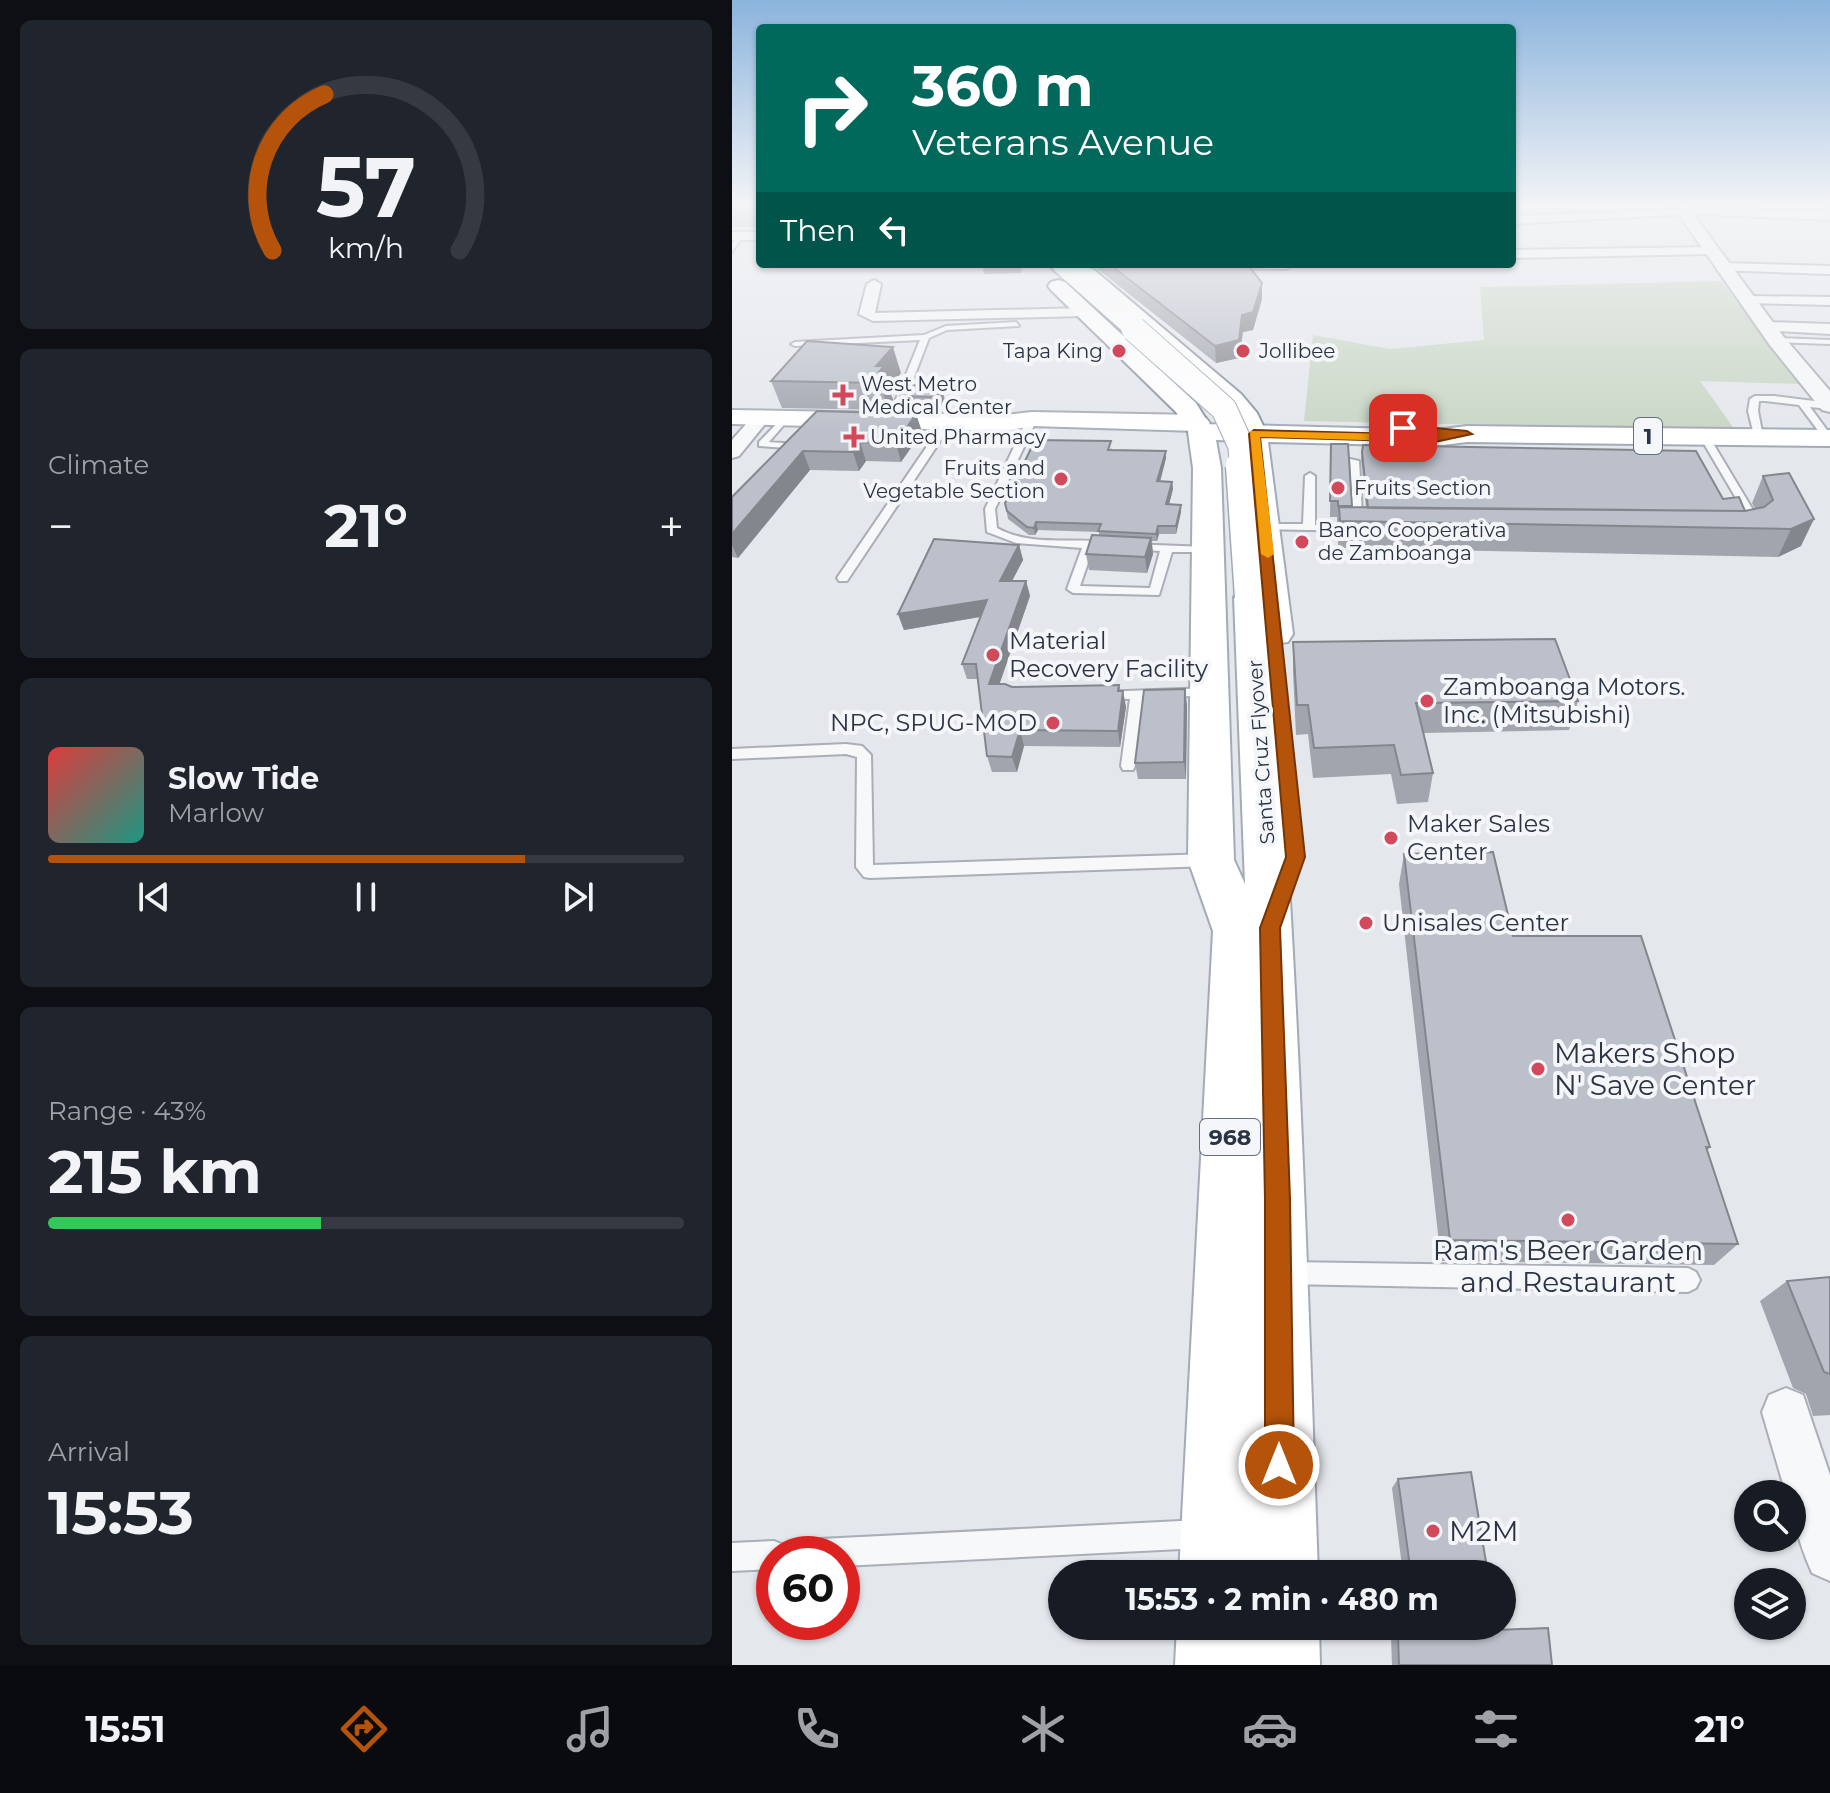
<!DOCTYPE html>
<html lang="en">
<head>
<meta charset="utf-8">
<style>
	body { margin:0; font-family:Montserrat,sans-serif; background:#20242c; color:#f1f3f6; height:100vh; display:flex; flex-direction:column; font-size:30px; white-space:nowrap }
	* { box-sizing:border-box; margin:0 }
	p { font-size:26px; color:#9ea1a6 }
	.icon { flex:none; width:44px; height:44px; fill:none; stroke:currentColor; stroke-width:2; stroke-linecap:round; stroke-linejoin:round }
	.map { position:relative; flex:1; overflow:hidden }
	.side { display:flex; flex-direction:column; gap:20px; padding:20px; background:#0d0f14; width:732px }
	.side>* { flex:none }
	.top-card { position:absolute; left:24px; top:24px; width:760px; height:244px; border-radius:8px; box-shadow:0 2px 6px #0004; background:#00695c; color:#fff; overflow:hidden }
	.buttons { position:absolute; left:1002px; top:1480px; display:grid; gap:16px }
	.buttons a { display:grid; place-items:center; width:72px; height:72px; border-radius:50%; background:#171b24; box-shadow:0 2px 6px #0004; font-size:40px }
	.speed { position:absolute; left:24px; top:1536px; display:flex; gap:16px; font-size:40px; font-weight:700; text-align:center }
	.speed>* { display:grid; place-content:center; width:104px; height:104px; border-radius:50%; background:#171b24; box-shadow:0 2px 6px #0004; line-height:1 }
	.speed .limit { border:12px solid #d22; background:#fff; color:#111 }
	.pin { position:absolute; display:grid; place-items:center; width:68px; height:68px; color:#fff; margin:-34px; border-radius:16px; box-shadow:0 4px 12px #0006 }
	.me { position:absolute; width:88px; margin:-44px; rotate:0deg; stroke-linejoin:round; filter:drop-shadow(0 0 6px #0008) }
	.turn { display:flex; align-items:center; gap:28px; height:168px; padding:0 24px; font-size:36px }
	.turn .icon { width:104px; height:104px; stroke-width:2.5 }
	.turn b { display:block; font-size:56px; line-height:68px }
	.then { display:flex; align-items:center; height:76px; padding:0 24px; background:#0003; gap:16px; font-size:30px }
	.big { font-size:60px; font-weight:700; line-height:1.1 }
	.side .card { flex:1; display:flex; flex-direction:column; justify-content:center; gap:12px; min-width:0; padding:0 28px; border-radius:12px; background:#20242c }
	.side .dial { align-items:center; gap:0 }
	.dial svg { height:208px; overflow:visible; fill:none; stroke:#363941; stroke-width:7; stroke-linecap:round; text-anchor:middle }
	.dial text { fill:#f1f3f6; stroke:none }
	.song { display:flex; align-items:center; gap:24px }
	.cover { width:96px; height:96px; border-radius:12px; background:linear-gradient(135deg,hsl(0 70% 55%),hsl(170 70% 35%)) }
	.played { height:8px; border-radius:4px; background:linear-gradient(90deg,#b45309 75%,#363941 75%) }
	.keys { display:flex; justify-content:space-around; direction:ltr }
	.heat { display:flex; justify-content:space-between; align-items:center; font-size:44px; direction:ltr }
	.charge { height:12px; border-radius:6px; background:linear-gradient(90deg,#34c759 43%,#363941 0) }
	.trip { position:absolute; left:316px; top:1560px; width:468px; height:80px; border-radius:40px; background:#171b24; box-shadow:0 2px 6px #0004; font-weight:700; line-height:80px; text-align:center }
	.menu { display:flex; height:128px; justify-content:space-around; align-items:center; background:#090b0e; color:#9ea1a6 }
	.menu .icon { width:56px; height:56px }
	.menu .selected { color:#b45309 }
	.menu b { font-size:36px; color:#f1f3f6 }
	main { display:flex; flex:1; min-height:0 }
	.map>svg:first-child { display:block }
	.green { fill:#c9d6c5 }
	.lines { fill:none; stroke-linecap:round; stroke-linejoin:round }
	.service-casing { stroke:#a9aeb7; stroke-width:4 }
	.minor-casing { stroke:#a9aeb7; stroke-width:4 }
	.tertiary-casing { stroke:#a9aeb7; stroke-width:4 }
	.secondary-casing { stroke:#a9aeb7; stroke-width:4 }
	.primary-casing { stroke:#a3abb8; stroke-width:4 }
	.trunk-casing { stroke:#8b94a3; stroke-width:4 }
	.service { fill:#f7f8fa; fill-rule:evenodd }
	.minor { fill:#f7f8fa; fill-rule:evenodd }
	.tertiary { fill:#f7f8fa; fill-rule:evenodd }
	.secondary { fill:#fff; fill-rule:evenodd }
	.primary { fill:#fff; fill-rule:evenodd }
	.trunk { fill:#fff; fill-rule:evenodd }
	.primary-bridge-far1-casing { stroke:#a3abb8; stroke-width:27; stroke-linecap:butt }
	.primary-bridge-casing { stroke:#a3abb8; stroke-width:35; stroke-linecap:butt }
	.primary-bridge-far1 { stroke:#fff; stroke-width:25 }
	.primary-bridge { stroke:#fff; stroke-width:32 }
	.wall { fill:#a1a5ae }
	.shaded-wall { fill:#83868d }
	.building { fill:#bbc0ca; stroke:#83868d; stroke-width:2 }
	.route { fill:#b45309; stroke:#753606; stroke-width:2 }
	.slow { fill:#f59e0b }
	.poi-dot { fill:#d1495b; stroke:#f4f6f9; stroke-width:3 }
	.labels { text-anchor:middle; stroke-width:8; stroke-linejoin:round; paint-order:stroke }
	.far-poi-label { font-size:20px; fill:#2b3445; stroke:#f4f6f9; text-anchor:start }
	.far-street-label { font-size:20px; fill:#2b3445; stroke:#f4f6f9 }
	.shield { fill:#f4f6f9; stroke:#676e7b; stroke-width:2 }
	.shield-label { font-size:22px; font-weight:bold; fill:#2b3445 }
	.poi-label { font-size:24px; fill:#2b3445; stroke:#f4f6f9; text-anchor:start }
	.near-poi-label { font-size:28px; fill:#2b3445; stroke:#f4f6f9; text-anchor:start }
</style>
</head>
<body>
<main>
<section class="side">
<div class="card dial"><svg viewBox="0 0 100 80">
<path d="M14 69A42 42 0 1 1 86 69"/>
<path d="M14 69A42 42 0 0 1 34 9" stroke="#b45309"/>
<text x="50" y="56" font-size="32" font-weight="700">57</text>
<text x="50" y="72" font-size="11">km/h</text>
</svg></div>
<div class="card"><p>Climate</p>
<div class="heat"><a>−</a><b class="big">21°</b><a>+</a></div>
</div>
<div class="card">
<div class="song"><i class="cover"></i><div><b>Slow Tide</b><p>Marlow</p></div></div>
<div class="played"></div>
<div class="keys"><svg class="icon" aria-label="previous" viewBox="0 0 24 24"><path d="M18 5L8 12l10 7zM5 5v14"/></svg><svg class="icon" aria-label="pause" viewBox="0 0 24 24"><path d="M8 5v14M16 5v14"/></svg><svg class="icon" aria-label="next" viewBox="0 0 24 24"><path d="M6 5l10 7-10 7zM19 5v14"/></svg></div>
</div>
<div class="card"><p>Range · 43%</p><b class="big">215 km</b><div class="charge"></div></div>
<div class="card"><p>Arrival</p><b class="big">15:53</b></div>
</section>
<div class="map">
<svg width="1098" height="1665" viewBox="0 0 1098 1665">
	<rect width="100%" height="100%" fill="#e4e7ec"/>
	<path class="green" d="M989,281l78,103 -99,-3 35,49 -431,-9 9,-86 77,14 94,-9 -4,-53z"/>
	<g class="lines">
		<defs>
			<path id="service" d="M6,235l5,1 -11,16v-8z
				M284,322l3,4 -72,4 -18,8 -32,83 -5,3 -5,-3 33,-81 -125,6 -4,-2 4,-2 129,-7 22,-9z
				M1044,338l54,2v4l-57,-2z
				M1042,396l56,7v6l-20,-2 20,27v6h-5l-26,-35 -34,-4h-6l-1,10 5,26 -8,2 -7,-28 2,-12 5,-3z
				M53,415l5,3 -21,24 28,2 5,3 -1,2 -42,-3v-4z
				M300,416l5,3 -42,90 2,19c36,20 78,8 117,15v4l-21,1 -13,38 70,2 10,-37 -27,-2 -6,-3 2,-2 79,3 4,1v4h-40l-13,43 -86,-2 -6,-4 15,-41 -66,-5 -29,-11 -2,-23 42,-90z
				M213,420l8,2 -106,159h-8l-2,-3z
				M970,435h6l45,75 6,16 -5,5 -10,-2 3,-4 -4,-15 -43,-73z
				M618,459l9,2 4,70 -102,-2 -2,-2 6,-3h38l2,-48 5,-3 5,3v49l38,1z
				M478,688l5,1 2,3 -2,3 -71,3 -9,68 -2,4h-10l-2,-4 9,-67 -32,-1 -2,-3 2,-3z
				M114,744l16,2 9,9 2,110 337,-11 6,2 2,4 -2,4 -6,2 -340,12 -6,-1 -8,-10 1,-110 -11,-3 -114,5v-10z
				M554,1262l402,6 8,4 4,8 -4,8 -8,4 -402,-8 -8,-3 -3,-8 3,-8z
				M469,1520l10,4 4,10 -4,10 -10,4 -359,18v-12h-68v15l-42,2v-28l42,-2 10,4 3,8 3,-9 10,-4z"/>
			<path id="minor" d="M951,207l147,5v8l-139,-6 -179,10v-8l165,-6z
				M0,232h28v8h-28z
				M984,247v6l-5,1 -199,4v-8z
				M990,263l108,3v8l-113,-4v-6z
				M471,264h89l1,1 -7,4 -76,-1z
				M142,280l7,4 -6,29 210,-5 7,4 -7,4 -212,5 -14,-7 8,-30z
				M1015,296l83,1v8l-88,-2 -2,-3z
				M1035,322l63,2v10l-68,-4 -3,-3z
				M29,413l9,5 -31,38 -7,2v-18l23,-26z
				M1054,1388l17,7 27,80v106l-18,-8c-11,-25 -20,-51 -20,-79h-6l-24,-82 7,-17z"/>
			<path id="tertiary" d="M939,203h14l98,133 47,55v21l-8,-2 -53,-66z"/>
			<path id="secondary" d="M0,410l274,5 26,-3 165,3 9,3 4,5 -4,5 -9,3 -165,-5 -26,5 -274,-7z"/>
			<path id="primary" d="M324,264h14l72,60 3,5 -3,5h-16l-70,-62 -3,-4z
				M469,424l234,6 32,-4 363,4v16l-363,-4 -32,4 -167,-4 25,192 -5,8 -16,2c26,310 35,619 46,930h-139l34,-643 -25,-71 5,-392 -5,-36 4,-6zM484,440l25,1 12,146 -14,3 -5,7 11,287 -11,-24 -13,-392z
				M445,1626h142l1,39h-145z"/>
			<path id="trunk" d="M316,264h24l21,5 148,125 16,19 10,21 -4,6h-18l-22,-36 -144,-127 -23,-5z
				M326,280l7,2 131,121 18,29 -4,6h-18l-16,-26 -125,-122 -3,-4 3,-4z"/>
		</defs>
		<use href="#service" class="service-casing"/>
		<use href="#minor" class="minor-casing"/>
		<use href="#tertiary" class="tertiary-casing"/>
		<use href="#secondary" class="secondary-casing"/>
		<use href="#primary" class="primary-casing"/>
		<use href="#trunk" class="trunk-casing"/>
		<use href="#service" class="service"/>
		<use href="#minor" class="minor"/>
		<use href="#tertiary" class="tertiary"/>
		<use href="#secondary" class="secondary"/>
		<use href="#primary" class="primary"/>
		<use href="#trunk" class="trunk"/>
		<defs>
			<path id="primary-bridge-far1" d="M402,329l90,80 17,37 1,22"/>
			<path id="primary-bridge" d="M510,466l9,131"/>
		</defs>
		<use href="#primary-bridge-far1" class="primary-bridge-far1-casing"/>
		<use href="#primary-bridge" class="primary-bridge-casing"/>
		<use href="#primary-bridge-far1" class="primary-bridge-far1"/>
		<use href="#primary-bridge" class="primary-bridge"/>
	</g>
	<path class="wall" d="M0,203h28v24h-28z
		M250,264h41l-2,9 -37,1z
		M352,264h136l42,35 -9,31 -10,2 -4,26 -23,5 -121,-96z
		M169,373l-11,13 3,7 -2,2 2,4 -5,11 -106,-2 -11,-27z
		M172,385l41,15 -8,11 -33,-1 -4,-14z
		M85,411l99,3 6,18 -21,30 -35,-1 -7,10 -49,-1 -72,88 -6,-1v-60z
		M599,444l21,63 14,1 -5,-49 1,-7 361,47 22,12 10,-2 -3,-6 11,-27 38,70 -23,11 -440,-9v-26h-1v-5h-7z
		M380,448l-1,2 55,1v7l-6,24h12l1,7 -4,15 12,1v7l-5,22h-17l-2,7h-5l1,13 -6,19 -58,-3 -3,-16 13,-18v-4l-61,-2 -3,5h-6l-21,-16 -3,-16z
		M287,545l4,15 -11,21h14l4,15 -31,88 13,3 107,-2 7,22 -6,40 -96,-1 -7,26h-25l-5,-16 -9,-77h-11l-5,-15 18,-47 -76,13 -6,-16z
		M561,642l285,59 -9,29 -145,3 9,40 -5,29 -31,2 -6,-30 -78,4 -5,-44 -12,1 -3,-63z
		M453,689l2,17 -1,73h-48l-3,-16z
		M672,854l109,82 197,211 -3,4 31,93 -24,21 -273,-4 -42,-377z
		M1098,1277v138l-17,1 -7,-22 -13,-6 -33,-87 27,-20z
		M666,1479l90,95h-85l-11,-86z
		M677,1626h87l1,4 55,35h-160l-1,-29 19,-2z"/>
	<path class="shaded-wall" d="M530,283v16l-9,31 -10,2 -4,26 -23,5 -1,-17 27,-31z
		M161,347l8,26 -11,13 3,7 -2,2 2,4 -5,11 -8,-27 -4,-17z
		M209,386l4,14 -8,11 -4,-14z
		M184,414l6,18 -21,30 -5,-19z
		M128,442l6,19 -7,10 -6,-19z
		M71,451l7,19 -72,88 -6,-13v-11z
		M434,451v7l-8,31 -1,-8z
		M440,482l1,7 -6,23 -1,-8z
		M449,505v7l-5,22v-8z
		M1082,519l-13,27 -23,11 13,-28z
		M304,522l2,8 -3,5 -1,-7z
		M426,526l1,8 -2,7 -1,-7z
		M419,538l2,16 -6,19 -2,-16z
		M287,545l4,15 -19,36 -4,-15z
		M294,581l4,15 -36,104 -5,-16z
		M255,600l4,15 -87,15 -6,-16z
		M453,689l2,17 -1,73 -2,-17z
		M391,691l3,16 -6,40 -2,-16z
		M288,730l4,16 -7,26 -5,-15z"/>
	<path class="building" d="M0,203h28v7h-28z
		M377,264l139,1 14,18 -9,29 -11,3 -3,25 -24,6z
		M75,341l86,6 -17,19h8l-5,6h5l-4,11 -109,-2z
		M172,385l37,1 -8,11 -33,-1z
		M85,411l99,3 -20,29 -36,-1 -7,10 -50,-1 -71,83v-37z
		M303,440l76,1 -3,9 58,1 -9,30 15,1 -6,22 15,1 -5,21h-18l-2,8 -58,-3 3,-7 -65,-2 -2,6 -7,-1 -20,-16 -2,-8z
		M599,444h17l4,62h-14v-5h-8z
		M631,445l333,6 27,48 16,-2 6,14 -377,-3 -6,-56z
		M1057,473l25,46 -23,10 -451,-8 -1,-14 406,4 19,-4 9,-7 -10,-24z
		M360,535l59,3 -6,19 -59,-3z
		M202,539l85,6 -19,36h26l-37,103h16l7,3 107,-2 -1,6h5l-5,40 -98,-1 -8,27 -25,-1 -11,-92h-14l25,-64 -89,14z
		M823,639l23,62 -162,2 17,70 -32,2 -7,-30 -80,3 -6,-43h-11l-4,-63z
		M453,689l-1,73 -49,1 9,-73z
		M761,852l20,84h128l69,211h-4l32,97 -288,-4 -46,-386z
		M1098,1277v97l-6,-2 -37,-91z
		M739,1472l17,102h-77l-13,-95z
		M685,1626h79l1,4 51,-2 4,37h-153l-1,-30 20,-1z"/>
	<linearGradient id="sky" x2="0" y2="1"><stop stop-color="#8bb4dd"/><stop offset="0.47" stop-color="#f3f4f6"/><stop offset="1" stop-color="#f3f4f6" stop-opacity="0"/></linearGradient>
	<rect width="1098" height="436" fill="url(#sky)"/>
	<path class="route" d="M671,425l64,6 5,3 -37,8 -175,-5 45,420 -25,71 10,271 4,266 -4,11 -11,4 -10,-4 -4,-11v-266l-5,-271 26,-71 -37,-423 5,-4 183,5 -37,-5v-5z"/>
	<path class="slow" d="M518,431l146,3 5,3 -5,4 -136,-4 14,117 -6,4 -7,-4z"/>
	<g class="poi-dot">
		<circle cx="387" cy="351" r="8"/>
		<circle cx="511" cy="351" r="8"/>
		<path d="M107 383h8v8h8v8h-8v8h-8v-8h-8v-8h8z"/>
		<path d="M118 425h8v8h8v8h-8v8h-8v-8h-8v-8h8z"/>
		<circle cx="329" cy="479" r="8"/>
		<circle cx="606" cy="488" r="8"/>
		<circle cx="570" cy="542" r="8"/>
		<circle cx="261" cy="655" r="8"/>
		<circle cx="695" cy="701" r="8"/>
		<circle cx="321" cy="723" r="8"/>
		<circle cx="659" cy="838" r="8"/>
		<circle cx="634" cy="923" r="8"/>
		<circle cx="806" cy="1069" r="8"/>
		<circle cx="836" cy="1220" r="8"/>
		<circle cx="701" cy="1531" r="8"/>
	</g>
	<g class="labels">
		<g class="far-poi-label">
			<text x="371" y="358" text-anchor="end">Tapa King</text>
			<text x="527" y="358">Jollibee</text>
			<text x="129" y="391">West Metro<tspan x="129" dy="23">Medical Center</tspan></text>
			<text x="138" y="444">United Pharmacy</text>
			<text x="313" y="475" text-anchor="end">Fruits and<tspan x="313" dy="23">Vegetable Section</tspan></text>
			<text x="622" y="495">Fruits Section</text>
			<text x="586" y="537">Banco Cooperativa<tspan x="586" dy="23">de Zamboanga</tspan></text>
		</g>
		<g class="far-street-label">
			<text transform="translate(529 752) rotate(-94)" y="7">Santa Cruz Flyover</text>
		</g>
		<g class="shield">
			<rect x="902" y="418" width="28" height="36" rx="6"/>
			<rect x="468" y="1119" width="60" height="36" rx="6"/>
		</g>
		<g class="shield-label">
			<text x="916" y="444">1</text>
			<text x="498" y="1145">968</text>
		</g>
		<g class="poi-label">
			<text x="277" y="649">Material<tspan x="277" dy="28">Recovery Facility</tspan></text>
			<text x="711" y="695">Zamboanga Motors.<tspan x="711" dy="28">Inc. (Mitsubishi)</tspan></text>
			<text x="305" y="731" text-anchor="end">NPC, SPUG-MOD</text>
			<text x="675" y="832">Maker Sales<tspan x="675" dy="28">Center</tspan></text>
			<text x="650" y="931">Unisales Center</text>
		</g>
		<g class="near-poi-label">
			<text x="822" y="1063">Makers Shop<tspan x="822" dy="32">N' Save Center</tspan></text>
			<text x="836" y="1260" text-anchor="middle">Ram's Beer Garden<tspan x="836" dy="32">and Restaurant</tspan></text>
			<text x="717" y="1541">M2M</text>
		</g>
	</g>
</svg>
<div class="buttons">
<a><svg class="icon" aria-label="search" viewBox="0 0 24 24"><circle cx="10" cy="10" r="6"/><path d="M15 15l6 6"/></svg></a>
<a><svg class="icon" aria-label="layers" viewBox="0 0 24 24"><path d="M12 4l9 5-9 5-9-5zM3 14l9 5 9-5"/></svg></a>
</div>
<div class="speed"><div class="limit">60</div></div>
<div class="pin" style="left:671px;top:428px;background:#d93025"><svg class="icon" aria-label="arrive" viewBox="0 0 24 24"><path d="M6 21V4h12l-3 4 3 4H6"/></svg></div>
<svg class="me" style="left:547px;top:1465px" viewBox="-20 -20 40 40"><circle r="17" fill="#b45309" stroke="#fff" stroke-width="3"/><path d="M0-11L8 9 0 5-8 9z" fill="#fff"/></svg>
<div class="trip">15:53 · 2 min · 480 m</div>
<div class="top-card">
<div class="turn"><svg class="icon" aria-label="right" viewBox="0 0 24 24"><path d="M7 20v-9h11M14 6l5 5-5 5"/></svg><div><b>360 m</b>Veterans Avenue</div></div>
<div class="then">Then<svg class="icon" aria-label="left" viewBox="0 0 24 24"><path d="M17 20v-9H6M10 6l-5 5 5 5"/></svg></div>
</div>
</div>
</main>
<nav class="menu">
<b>15:51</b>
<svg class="icon selected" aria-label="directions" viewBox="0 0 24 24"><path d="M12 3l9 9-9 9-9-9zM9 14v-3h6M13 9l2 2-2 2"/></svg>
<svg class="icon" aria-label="music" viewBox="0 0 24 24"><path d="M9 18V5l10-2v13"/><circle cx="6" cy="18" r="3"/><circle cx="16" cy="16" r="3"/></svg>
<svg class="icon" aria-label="phone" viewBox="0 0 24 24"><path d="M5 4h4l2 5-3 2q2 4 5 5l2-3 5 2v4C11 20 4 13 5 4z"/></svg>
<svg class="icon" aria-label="climate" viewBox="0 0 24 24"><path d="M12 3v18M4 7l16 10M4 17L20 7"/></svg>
<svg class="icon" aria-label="car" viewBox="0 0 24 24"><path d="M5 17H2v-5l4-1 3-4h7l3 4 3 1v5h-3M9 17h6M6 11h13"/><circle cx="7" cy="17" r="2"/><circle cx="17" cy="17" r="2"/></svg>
<svg class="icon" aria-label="filters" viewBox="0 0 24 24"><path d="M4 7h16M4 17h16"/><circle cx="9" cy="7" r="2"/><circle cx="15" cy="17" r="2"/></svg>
<b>21°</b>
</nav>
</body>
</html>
